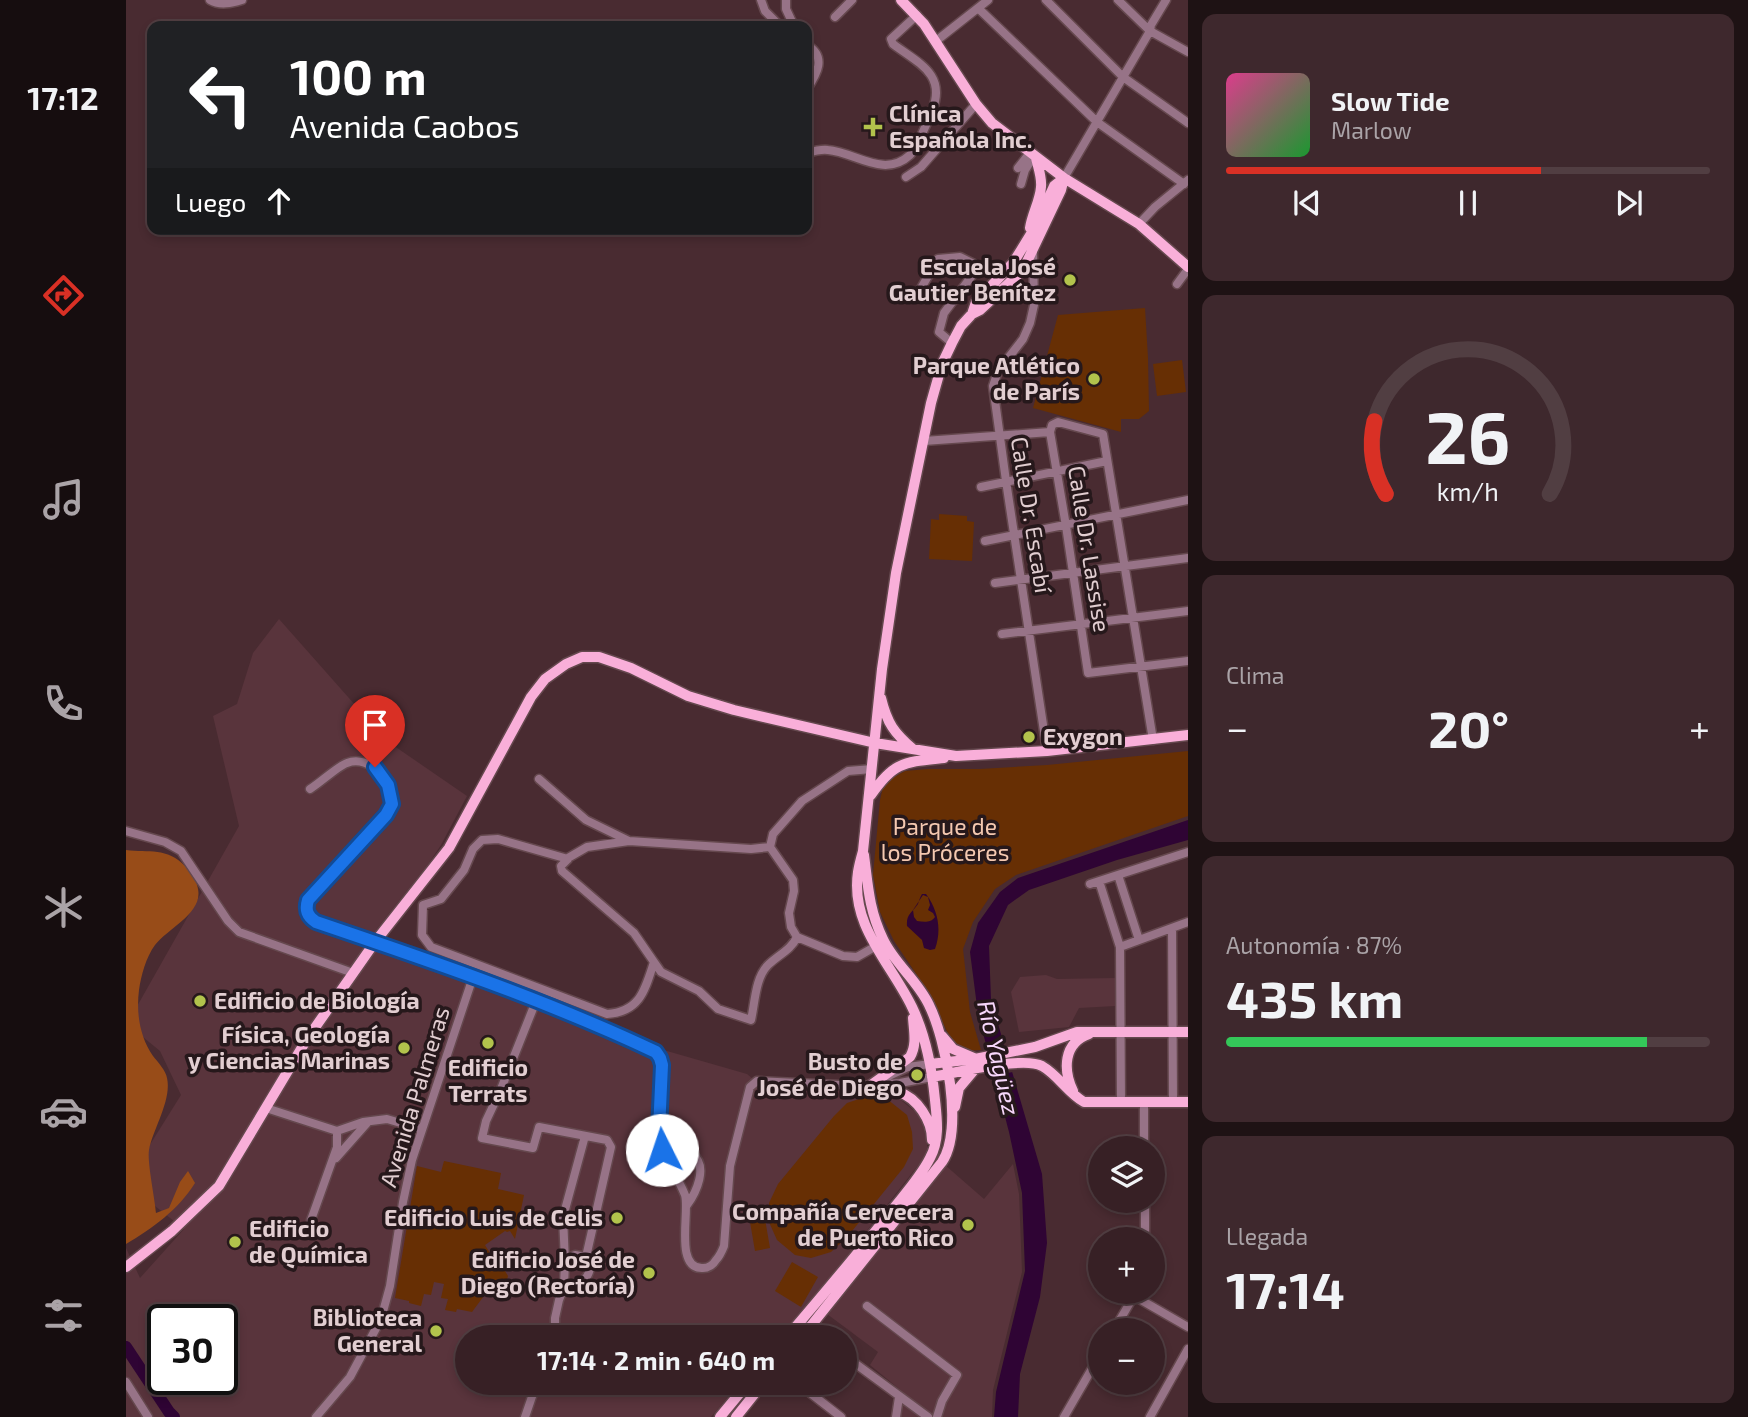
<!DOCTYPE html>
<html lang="es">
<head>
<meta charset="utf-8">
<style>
	body { margin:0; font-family:"Exo 2",sans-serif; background:#3e282d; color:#f1f3f6; height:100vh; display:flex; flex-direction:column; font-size:26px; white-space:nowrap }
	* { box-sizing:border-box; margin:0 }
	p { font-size:23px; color:#aaa3a7 }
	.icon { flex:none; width:38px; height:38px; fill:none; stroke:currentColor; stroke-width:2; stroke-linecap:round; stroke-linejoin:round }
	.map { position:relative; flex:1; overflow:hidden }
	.sheet { display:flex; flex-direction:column; gap:14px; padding:14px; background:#1e1214; width:560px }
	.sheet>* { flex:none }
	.banner { position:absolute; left:21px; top:21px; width:665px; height:214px; border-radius:14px; box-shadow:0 4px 10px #0003,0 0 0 2px #513e42; background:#202124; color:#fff; overflow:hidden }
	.buttons { position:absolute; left:962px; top:1136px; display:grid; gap:14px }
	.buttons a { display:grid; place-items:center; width:77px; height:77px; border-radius:50%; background:#372025; box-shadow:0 4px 10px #0003,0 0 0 2px #513e42; font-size:35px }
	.speed { position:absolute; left:21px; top:1304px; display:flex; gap:14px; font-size:35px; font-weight:700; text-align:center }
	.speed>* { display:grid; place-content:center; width:91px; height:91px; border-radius:50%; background:#372025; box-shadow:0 4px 10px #0003,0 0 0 2px #513e42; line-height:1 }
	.speed .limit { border:4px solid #111; border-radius:10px; background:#fff; color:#111 }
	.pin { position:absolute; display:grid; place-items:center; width:60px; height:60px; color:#fff; margin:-72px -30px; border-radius:50% 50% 50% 0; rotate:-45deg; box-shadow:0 0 7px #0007 }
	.pin .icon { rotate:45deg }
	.me { position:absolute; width:77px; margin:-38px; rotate:356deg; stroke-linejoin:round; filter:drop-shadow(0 0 5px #0008) }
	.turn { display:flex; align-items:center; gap:24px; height:147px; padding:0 28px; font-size:32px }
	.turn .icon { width:91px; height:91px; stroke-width:2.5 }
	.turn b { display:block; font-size:49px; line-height:60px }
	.then { display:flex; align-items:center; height:66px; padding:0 28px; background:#0003; gap:14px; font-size:26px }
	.big { font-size:52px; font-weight:700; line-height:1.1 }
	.sheet .widget { flex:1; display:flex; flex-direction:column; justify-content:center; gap:10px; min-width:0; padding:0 24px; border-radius:14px; background:#3e282d }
	.sheet .dial { align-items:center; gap:0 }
	.dial svg { height:182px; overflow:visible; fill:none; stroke:#513e42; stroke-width:7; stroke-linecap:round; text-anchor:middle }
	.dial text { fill:#f1f3f6; stroke:none }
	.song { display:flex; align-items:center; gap:21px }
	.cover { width:84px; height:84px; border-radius:10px; background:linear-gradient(135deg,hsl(330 70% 55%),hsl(130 70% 35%)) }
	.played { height:7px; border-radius:4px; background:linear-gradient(90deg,#d93025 65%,#513e42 65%) }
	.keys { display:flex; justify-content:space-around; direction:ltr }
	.heat { display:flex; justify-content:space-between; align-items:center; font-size:38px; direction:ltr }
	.charge { height:10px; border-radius:5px; background:linear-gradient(90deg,#34c759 87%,#513e42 0) }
	.trip { position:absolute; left:329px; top:1325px; width:402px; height:70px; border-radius:35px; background:#372025; box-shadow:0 4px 10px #0003,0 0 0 2px #513e42; font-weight:700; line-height:70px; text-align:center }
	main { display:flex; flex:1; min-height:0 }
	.menu { display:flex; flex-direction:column; width:126px; justify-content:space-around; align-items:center; background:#160d0f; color:#aaa3a7 }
	.menu .icon { width:49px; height:49px }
	.menu .on { color:#d93025 }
	.menu b { font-size:32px; color:#f1f3f6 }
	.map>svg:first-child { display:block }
	.built { fill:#59343c; fill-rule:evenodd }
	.green { fill:#672f04 }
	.forest { fill:#984c18 }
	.water { fill:#2f0434; fill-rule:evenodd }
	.pier { fill:#492b31 }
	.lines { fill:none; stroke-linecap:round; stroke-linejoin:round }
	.river { stroke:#2f0434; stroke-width:12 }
	.minor-casing { stroke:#65484e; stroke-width:11 }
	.major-casing { stroke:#65484e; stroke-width:13 }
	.minor { stroke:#977387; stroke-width:8 }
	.major { stroke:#f9afd9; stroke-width:10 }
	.route-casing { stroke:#114b97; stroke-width:18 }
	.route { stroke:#1a73e8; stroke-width:12 }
	.poi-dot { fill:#b2c34c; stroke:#26181b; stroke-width:2.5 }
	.labels { text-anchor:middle; stroke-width:7; stroke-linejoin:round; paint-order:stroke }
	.poi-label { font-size:23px; font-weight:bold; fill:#e2ced1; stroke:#26181b; text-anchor:end }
	.street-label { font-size:23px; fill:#e2ced1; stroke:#26181b }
	.park-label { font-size:23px; fill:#f4c8b0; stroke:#26181b }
	.water-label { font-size:24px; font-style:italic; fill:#f7d7fb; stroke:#26181b }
</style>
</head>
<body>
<main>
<nav class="menu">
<b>17:12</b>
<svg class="icon on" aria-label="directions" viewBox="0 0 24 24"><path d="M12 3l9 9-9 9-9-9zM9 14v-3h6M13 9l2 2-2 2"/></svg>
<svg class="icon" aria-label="music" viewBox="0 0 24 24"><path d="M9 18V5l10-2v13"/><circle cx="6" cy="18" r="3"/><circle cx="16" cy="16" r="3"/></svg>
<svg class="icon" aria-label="phone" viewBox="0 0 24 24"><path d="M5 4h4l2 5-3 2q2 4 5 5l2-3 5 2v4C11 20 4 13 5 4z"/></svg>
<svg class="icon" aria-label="climate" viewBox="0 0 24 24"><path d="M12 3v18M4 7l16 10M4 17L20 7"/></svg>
<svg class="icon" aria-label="car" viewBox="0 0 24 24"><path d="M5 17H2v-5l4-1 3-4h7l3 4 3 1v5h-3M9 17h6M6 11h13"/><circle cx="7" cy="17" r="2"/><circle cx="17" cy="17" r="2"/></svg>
<svg class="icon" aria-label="filters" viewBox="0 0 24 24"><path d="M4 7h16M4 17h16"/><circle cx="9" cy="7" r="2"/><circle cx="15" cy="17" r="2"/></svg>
</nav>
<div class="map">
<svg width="1062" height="1417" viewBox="0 0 1062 1417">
	<rect width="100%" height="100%" fill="#492b31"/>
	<path class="built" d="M153,619l108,122 80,55 -26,49 -12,18 -53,67 2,8 5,4 91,33 186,74 87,25 13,11 97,6 40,6 21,17 9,19v21l-87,111 -61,72h-312v45l273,1 -29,34h-585v-169l14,30 44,-49 -58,-46 55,-88 -21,-44 -33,-27 112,-198 -26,-110 24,-12 16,-51zM37,1320h59v59h-59z
		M920,975l11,4 59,-1 -1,28 -36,2 -10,19 -50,5 -8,-40 9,-15z
		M887,1164l6,30 3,78 -29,118 -1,27h-92l4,-24 -34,-28 8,-13 -51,-38 118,-149 39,34z"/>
	<path class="green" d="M1019,308l3,50 1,53 -10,8h-18v13l-88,-24 25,-93z
		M1056,360l4,32 -29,4 -4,-32z
		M813,514l28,2v5l7,1 -2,39 -43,-2 2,-40 8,1z
		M1062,751v65l-172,59 -21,14 -22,33 -10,27 7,63 11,38 -17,1 -12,-9 -25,-52 -33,-49 -14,-29 -7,-37 7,-75 3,-13 9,-9 13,-7 23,-2h52l67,-4z
		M739,1097l22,2 20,16 5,17 1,17 -9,18 -56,69 -17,16 -20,6 -16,-3 -18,-15 -8,-18v-19l9,-19 56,-68 13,-13z
		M318,1161l57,12 -3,16 26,6 -9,44 -5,-8 -3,1 -2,-1 -20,14 11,18 3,-2 9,15 -2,7 -11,-2 -23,31 -15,-3 -1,3 -11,-2 3,-11 -7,-1 3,-14 -10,-2 -3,13 -7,-1 -3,12 -12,-3v-2l-14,-3 22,-132 24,6z
		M639,1219l5,29 -15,3 -5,-29z
		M666,1262l26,15 -17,30 -26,-16z"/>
	<path class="forest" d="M0,850c23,3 41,-3 59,16 6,5 12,15 13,23 5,24 -30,39 -43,56 -9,12 -14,31 -16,45 -3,24 1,47 14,66 5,6 13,15 14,22 5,22 -14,51 -18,72 -2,12 6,49 7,63l13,-5 11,-26 8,-11 7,12c-17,27 -42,45 -69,61z"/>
	<path class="water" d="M1062,820v20l-71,20 -88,30 -21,15 -19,41 2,54 51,174 5,69 -7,54 -20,77 -2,43h-24l2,-25 29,-121 -3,-78 -13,-61 -31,-118 -8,-62 8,-29 22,-31 18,-14z
		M796,894h4c12,16 16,36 9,55l-5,1 -6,-2 -2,-8 -15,-14c-1,-12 5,-13 11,-22 1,-3 2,-7 4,-10zM797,895l5,2 2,8 -2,5 5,3 2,4c-4,6 -11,5 -18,4l-3,-4 -1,-7z"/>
	<path class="pier" d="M881,1044l6,28 -23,4 -8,-28z"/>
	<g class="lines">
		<path class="river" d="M0,1347l43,65 5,5"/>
		<defs>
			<path id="minor" d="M84,0c10,6 22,3 32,0
				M635,0l4,11 15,15
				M660,0v9l8,17
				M920,0l77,77 65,46
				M992,0l32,31 38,21
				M852,8l119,114 87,62
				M709,17l17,-17
				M810,41l52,-41
				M681,45c20,12 10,29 0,44
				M681,153c7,-2 14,-4 21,-3 27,2 56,29 82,5 7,-7 18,-35 22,-44 15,-37 -14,-48 -39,-67l-2,-5 26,-24
				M892,168l11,-14
				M780,177l15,-10 55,-63
				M938,178l86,-147 1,-6 15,-25
				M895,184l4,-14 9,-14
				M1013,224l16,-17 33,-27
				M907,252l1,53 -4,18 -7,16 -25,32 -5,15 13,95 41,270
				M1051,284l11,-15
				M794,290l18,-31 22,-2 14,7v9l-30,40 -5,19 13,11
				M924,432l2,-7 6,-3 45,12 50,306
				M924,432l16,94 22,147 100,-12
				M798,441l126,-9
				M855,487l126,-26
				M859,541l203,-41
				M869,583l193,-25
				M876,634l186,-23
				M413,779l47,41 43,21 122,8 19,-2 23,33 1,11 -5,22 2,14 6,10 46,19 14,1 21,-12
				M184,789c10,-6 28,-23 37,-26 23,-9 49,20 44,42 -1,4 -3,7 -5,10l-78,84c-3,11 -1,17 8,23 115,39 230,78 340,130l4,6 2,7c-1,28 -7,58 0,85 7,15 17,30 23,45 5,16 -11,75 18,73 5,0 10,-3 13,-8 4,-4 6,-9 8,-14l6,-80 20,-79 7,-6 101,5 42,-3 32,-6
				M0,831l39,11 16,9 47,70 11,11 114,41
				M644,847l3,-13 29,-33 46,-30 24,-2
				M442,859l-70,-20 -16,1 -9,9 -9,21 -23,29 -18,6 -1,30 9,12 176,67c33,-2 38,-24 47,-52l-20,-29 -72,-62 -1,-5 7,-7v-1l19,-11 42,-6
				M992,875l21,65
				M973,881l21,66 1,155
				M964,884l98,-32
				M1046,928l1,174
				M994,947l68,-25
				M528,962l7,10 38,19 19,18 33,11c4,-17 4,-42 17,-55 10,-10 23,-15 29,-28
				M761,1077l21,-10 22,-3
				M375,1089l35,-88
				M1018,1102v46
				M368,1104l-8,17 -4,17 51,10 6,-21 68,13 4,7 -25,110
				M140,1108l71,23 26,-9 24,-3 34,10
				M534,1143c10,3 24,6 32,11 17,12 4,39 -5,51
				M210,1158l31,-35
				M1019,1200v39
				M187,1230l-2,-10 26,-73v-16
				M439,1261l-2,-44 22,-81
				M1008,1296l54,31
				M741,1306l90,69 -15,26 -5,16
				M680,1326l14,11
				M988,1330l21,-36
				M429,1337v-19l4,-18 5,-13 1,-26 10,-6 11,2 5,7c-3,19 -10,18 -27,23
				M719,1356l83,61
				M0,1382l22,35
				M670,1382l45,35
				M190,1417l34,-40 31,-58 9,-33 13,-84 9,-42 61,-183
				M399,1417l12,-35
				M770,1417l3,-20
				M938,1417l37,-64
				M1024,1417l38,-68"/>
			<path id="major" d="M775,0l23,24 52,80 16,19 72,55 75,46 49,43
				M904,228c2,-14 10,-27 11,-41 1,-10 -3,-20 -5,-29
				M846,314l8,-4 43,-40 38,-80 3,-12
				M755,698c6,25 13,35 32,51
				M745,795c23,-34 34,-33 73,-37
				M816,1036l11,13 21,9
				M804,1064l45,-5 60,-12 42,-15h111
				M806,1077c23,-4 91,-21 110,-11 16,9 26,27 42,36h104
				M745,1085c9,2 19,3 28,7 18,6 33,28 33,48
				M745,1085l39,-28c7,-12 4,-25 3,-39
				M947,1091c-10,-21 -10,-48 16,-57
				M829,1107l4,-19 16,-19
				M0,1267l46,-36 47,-45 88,-147 68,-97 74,-94 82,-151 14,-18 21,-15 16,-7h17l32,11 57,28 46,14 141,33 81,13 91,-5 141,-16
				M661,1337c35,-41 69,-81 102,-123 14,-18 31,-36 41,-56 10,-18 7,-39 5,-58 -3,-31 -9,-64 -23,-93 -21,-44 -62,-81 -54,-135 1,-7 3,-14 5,-21l19,-182 14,-96 35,-170 11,-39 10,-21 9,-17 11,-12 4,-12 37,-39 21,-34 20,-43 10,-8
				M676,1337l140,-175c22,-32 4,-123 -13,-157 -11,-24 -35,-42 -46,-66 -14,-29 -15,-53 -19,-84
				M594,1417l29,-35
				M610,1417l28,-35"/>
		</defs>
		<use href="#minor" class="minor-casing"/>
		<use href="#major" class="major-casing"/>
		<use href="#minor" class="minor"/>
		<use href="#major" class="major"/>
	</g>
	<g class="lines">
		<defs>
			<path id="route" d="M249,767l13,18 4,19 -6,11 -78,85c-3,10 -1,16 8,22 115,39 230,78 340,130l4,6 2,7 -3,65 3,20"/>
		</defs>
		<use href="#route" class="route-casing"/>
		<use href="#route" class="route"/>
	</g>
	<g class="poi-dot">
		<path d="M743.5 116.5h7v7h7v7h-7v7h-7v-7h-7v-7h7z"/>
		<circle cx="944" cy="280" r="7"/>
		<circle cx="968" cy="379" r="7"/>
		<circle cx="903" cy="737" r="7"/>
		<circle cx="74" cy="1001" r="7"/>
		<circle cx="362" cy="1043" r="7"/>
		<circle cx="278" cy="1048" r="7"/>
		<circle cx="791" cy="1075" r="7"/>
		<circle cx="491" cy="1218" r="7"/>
		<circle cx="842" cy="1225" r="7"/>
		<circle cx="109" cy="1242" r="7"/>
		<circle cx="523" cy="1273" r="7"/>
		<circle cx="310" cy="1331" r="7"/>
	</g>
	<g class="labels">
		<g class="poi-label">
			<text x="763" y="122" text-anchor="start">Clínica<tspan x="763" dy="26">Española Inc.</tspan></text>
			<text x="930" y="275">Escuela José<tspan x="930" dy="26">Gautier Benítez</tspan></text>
			<text x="954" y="374">Parque Atlético<tspan x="954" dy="26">de París</tspan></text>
			<text x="917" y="745" text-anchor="start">Exygon</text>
			<text x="88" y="1009" text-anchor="start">Edificio de Biología</text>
			<text x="264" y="1043">Física, Geología<tspan x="264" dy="26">y Ciencias Marinas</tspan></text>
			<text x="777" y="1070">Busto de<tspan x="777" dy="26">José de Diego</tspan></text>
			<text x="362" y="1076" text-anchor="middle">Edificio<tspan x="362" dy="26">Terrats</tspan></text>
			<text x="828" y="1220">Compañía Cervecera<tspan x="828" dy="26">de Puerto Rico</tspan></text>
			<text x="477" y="1226">Edificio Luis de Celis</text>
			<text x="123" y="1237" text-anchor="start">Edificio<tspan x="123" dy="26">de Química</tspan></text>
			<text x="509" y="1268">Edificio José de<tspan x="509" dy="26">Diego (Rectoría)</tspan></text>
			<text x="296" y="1326">Biblioteca<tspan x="296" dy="26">General</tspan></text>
		</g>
		<g class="street-label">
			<text transform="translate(905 515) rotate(81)" y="8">Calle Dr. Escabí</text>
			<text transform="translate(963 549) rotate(81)" y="8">Calle Dr. Lassise</text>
			<text transform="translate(289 1097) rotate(-73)" y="8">Avenida Palmeras</text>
		</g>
		<g class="park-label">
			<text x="819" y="835">Parque de<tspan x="819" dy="26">los Próceres</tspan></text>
		</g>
		<g class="water-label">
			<text transform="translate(872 1058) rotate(77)" y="8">Río Yagüez</text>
		</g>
	</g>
</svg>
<div class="buttons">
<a><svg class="icon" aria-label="layers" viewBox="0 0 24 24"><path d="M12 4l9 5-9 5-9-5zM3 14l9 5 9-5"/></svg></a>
<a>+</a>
<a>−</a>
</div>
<div class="speed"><div class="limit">30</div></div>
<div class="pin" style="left:249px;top:767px;background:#d93025"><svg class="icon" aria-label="arrive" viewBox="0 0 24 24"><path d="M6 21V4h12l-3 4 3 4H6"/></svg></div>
<svg class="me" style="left:536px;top:1150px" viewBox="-20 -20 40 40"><circle r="19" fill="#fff"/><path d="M0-13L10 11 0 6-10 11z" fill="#1a73e8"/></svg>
<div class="trip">17:14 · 2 min · 640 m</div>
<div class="banner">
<div class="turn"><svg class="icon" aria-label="left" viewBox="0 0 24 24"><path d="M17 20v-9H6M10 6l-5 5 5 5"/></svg><div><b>100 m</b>Avenida Caobos</div></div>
<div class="then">Luego<svg class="icon" aria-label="ahead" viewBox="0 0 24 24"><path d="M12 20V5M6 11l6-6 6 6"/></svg></div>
</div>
</div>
<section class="sheet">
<div class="widget">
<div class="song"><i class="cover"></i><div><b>Slow Tide</b><p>Marlow</p></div></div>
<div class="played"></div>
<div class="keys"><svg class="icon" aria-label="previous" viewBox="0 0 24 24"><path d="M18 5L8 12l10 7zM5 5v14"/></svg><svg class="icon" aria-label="pause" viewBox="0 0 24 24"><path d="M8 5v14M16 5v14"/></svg><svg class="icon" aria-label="next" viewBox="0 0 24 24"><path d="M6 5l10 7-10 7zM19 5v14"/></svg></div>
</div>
<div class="widget dial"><svg viewBox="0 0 100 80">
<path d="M14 69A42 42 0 1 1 86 69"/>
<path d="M14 69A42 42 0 0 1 9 37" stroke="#d93025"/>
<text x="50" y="56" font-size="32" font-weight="700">26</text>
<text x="50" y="72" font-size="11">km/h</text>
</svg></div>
<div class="widget"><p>Clima</p>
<div class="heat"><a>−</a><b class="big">20°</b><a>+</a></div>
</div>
<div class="widget"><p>Autonomía · 87%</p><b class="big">435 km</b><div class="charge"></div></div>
<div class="widget"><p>Llegada</p><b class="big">17:14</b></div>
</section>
</main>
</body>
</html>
